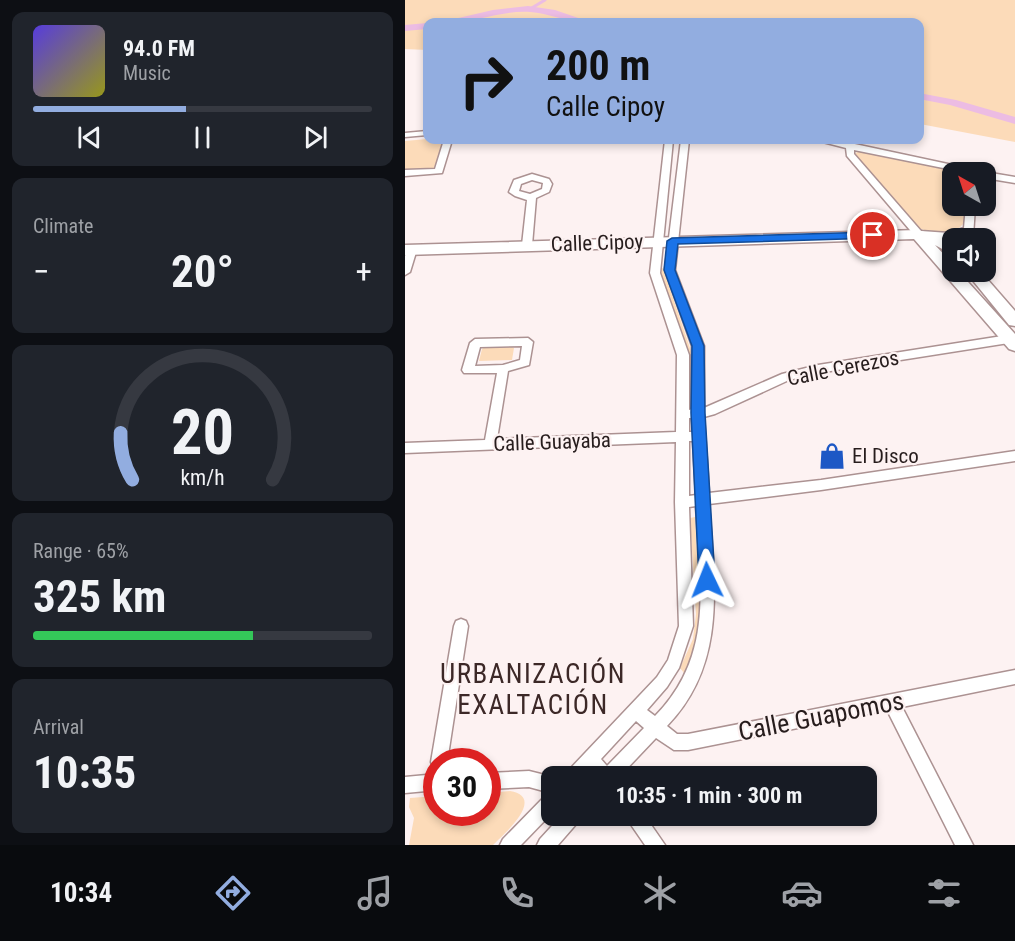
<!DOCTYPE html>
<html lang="en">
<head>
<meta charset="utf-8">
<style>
	body { margin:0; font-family:"Roboto Condensed",sans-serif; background:#20242c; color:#f1f3f6; height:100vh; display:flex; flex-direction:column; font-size:22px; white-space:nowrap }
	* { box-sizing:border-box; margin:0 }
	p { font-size:20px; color:#9ea1a6 }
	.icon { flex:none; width:33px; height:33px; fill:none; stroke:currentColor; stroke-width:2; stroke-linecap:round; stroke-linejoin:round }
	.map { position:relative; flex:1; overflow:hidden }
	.sheet { display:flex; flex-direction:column; gap:12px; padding:12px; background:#0d0f14; width:405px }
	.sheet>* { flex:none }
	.hud { position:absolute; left:18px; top:18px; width:501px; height:126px; border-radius:12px; box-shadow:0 3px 9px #0003; background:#92ade0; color:#111; overflow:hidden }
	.needle { width:39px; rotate:321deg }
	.controls { position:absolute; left:537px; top:162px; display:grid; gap:12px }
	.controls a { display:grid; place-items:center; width:54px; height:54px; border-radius:12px; background:#171b24; box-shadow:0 3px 9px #0003; font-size:30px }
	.speed { position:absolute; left:18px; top:748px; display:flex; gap:12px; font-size:30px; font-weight:700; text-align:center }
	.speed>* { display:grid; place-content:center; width:78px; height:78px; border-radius:50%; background:#171b24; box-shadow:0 3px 9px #0003; line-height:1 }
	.speed .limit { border:9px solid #d22; background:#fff; color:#111 }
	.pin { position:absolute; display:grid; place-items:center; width:51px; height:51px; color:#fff; margin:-26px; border:3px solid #fff; border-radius:50%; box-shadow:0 2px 6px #0007 }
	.me { position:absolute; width:66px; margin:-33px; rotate:358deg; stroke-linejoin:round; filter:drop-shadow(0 0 4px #0008) }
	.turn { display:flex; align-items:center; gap:21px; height:126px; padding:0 24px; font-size:27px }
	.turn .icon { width:78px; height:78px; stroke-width:2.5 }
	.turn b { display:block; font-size:42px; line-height:51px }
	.big { font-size:45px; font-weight:700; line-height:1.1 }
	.sheet .widget { flex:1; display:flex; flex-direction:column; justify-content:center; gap:9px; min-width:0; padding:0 21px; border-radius:12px; background:#20242c }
	.sheet .dial { align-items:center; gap:0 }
	.dial svg { height:156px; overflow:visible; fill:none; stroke:#363941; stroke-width:7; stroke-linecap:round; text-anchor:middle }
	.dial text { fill:#f1f3f6; stroke:none }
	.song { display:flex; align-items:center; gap:18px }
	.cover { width:72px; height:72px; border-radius:9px; background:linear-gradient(135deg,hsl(250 70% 55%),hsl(60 70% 35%)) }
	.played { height:6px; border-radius:3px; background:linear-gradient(90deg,#92ade0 45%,#363941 45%) }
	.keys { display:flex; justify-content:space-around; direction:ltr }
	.heat { display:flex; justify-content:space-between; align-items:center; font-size:33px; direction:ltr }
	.charge { height:9px; border-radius:4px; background:linear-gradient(90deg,#34c759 65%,#363941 0) }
	.trip { position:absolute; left:136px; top:766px; width:336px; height:60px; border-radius:12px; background:#171b24; box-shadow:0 3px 9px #0003; font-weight:700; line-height:60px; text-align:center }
	.menu { display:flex; height:96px; justify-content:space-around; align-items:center; background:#090b0e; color:#9ea1a6 }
	.menu .icon { width:42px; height:42px }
	.menu .selected { color:#92ade0 }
	.menu b { font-size:27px; color:#f1f3f6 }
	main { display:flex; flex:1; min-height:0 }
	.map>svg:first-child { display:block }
	.green { fill:#fcdbb9 }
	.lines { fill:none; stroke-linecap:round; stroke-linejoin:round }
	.stream { stroke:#ecbce3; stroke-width:3 }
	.canal { fill:#ecbce3; fill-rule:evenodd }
	.minor-casing { stroke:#ac9292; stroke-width:3 }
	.secondary-casing { stroke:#ac9292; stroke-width:3 }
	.minor { fill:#fff; fill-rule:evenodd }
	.secondary { fill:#fff; fill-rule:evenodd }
	.route { fill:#1a73e8; stroke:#114b97; stroke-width:1.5 }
	.labels { text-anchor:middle; stroke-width:4.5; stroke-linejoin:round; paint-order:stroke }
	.street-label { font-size:21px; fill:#271d1d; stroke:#fdf2f2 }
	.poi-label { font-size:21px; fill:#271d1d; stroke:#fdf2f2; text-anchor:start }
	.near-street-label { font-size:26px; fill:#271d1d; stroke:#fdf2f2 }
	.near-neighbourhood-label { font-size:27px; letter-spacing:1.5px; fill:#3c2827; stroke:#fdf2f2 }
</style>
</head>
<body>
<main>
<section class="sheet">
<div class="widget">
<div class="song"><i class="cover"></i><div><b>94.0 FM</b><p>Music</p></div></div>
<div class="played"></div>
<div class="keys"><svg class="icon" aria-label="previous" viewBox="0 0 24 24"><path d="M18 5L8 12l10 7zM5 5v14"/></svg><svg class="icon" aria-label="pause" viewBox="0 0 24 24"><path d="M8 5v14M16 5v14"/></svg><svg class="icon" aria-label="next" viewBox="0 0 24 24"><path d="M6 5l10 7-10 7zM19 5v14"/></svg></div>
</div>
<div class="widget"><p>Climate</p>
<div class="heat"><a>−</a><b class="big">20°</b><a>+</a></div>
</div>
<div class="widget dial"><svg viewBox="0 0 100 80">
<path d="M14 69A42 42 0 1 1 86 69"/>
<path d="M14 69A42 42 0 0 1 8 45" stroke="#92ade0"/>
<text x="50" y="56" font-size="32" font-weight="700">20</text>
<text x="50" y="72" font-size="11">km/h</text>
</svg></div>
<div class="widget"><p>Range · 65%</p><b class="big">325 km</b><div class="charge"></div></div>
<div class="widget"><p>Arrival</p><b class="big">10:35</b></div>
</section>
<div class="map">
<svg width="610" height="845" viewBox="0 0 610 845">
	<rect width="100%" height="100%" fill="#fdf2f2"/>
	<path class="green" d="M0,0h610v142l-95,-18 -1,-102h-492v28l-22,-1z
		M22,139l17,1 -10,28 -29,2v-29z
		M456,151l97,21h-5v34h14c-1,12 -1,21 -15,25 -11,3 -28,1 -37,-5 -15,-9 -48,-57 -60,-73z
		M258,268l30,89 -5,1 -29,-89z
		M80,347h27l2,1 -2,12 -33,1 3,-12z
		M290,517l6,92 -2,31 -15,33 -4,-5 13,-29 3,-25 -6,-96z
		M105,791c37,6 -7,44 -17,54h-84l5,-27 -5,-11 1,-9 26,-2 1,17h50l1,-20z"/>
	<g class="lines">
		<path class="stream" d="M125,9l15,-9"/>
		<path class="canal" d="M123,6l27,4 35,12c-20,2 -40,-9 -60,-10 -30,-2 -59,13 -89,10l52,-12z
			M22,23v6l-22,2v-6z
			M514,93l37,7 59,17v7l-65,-19 -31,-6z"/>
		<defs>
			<path id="minor" d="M22,131v4l-22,2v-4z
				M39,140h8l-10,33 -37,3v-6l30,-1z
				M260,140h8l-13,133 29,82v55l3,-1v-63l-27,-76 16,-130h8l-14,130 29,76v62l78,-34 36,-9 197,-31v8l-197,31 -29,7 -74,34 -11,3 5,76 112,-13 194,-29v10l-194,29 -112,14c5,80 19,159 -42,222l10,8h11l327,-64v14l-113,23 71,138h-18l-68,-135 -199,40h-14l-18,-12 -37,39h-24l-5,-6 -5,6h-19l2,-6 89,-94 11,-17 11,-34 -4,-124 1,-60 -271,11v-10l80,-3 12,-67h-33l-2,-3 8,-27 5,-4 53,-1 5,4 -4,23 -21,6 -11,68 179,-7 1,-77 -27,-82zM117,346l-2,14 -17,5 -28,1 5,-19zM284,418h3l1,14h-4zM284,441h4l3,54 -7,1zM291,506c4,78 19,149 -41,210l-8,-6 20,-23 12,-19 14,-42 -4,-119zM231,721l8,7 -37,38 -6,-7z
				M410,140h14l21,3 126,27 1,2h-14l-109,-22v4l67,77 28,2 15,-5 2,-22h9l-2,31 -9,1 -1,-3 -13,4 -35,-3 -68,-80 -1,-8z
				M580,172l30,5v6l-30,-5z
				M127,174l17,5 3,5 -3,8 -13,6 -4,47 -5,3 -5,-3 5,-45 -12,-4 -6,-4 5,-12zM127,180l11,3 -1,6 -12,5 -11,-3 2,-7z
				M7,246l5,3 -7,23 -5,3v-19l4,-9z
				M56,619l5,2 2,5 -21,136h-10v7l-4,-1 -2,-6 23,-136 2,-5z
				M124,771l24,6 -1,36 -31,32h-21l3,-6 43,-44 5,-2 -22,-6 -42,2v-16z
				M32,774v16l-32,3v-16z
				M156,816h20l-3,6 -20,23h-21l3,-6z
				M220,816h20l20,29h-20z"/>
			<path id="secondary" d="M513,230l26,8 9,6v11l-18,-10 18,19v8h6l56,62v17l-6,-2 -95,-110 -509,16v-10z
				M561,272h15l34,39v15l-6,-1z"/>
		</defs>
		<use href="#minor" class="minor-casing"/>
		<use href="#secondary" class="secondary-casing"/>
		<use href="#minor" class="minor"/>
		<use href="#secondary" class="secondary"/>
	</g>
	<path class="route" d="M468,232l4,1v5l-199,6 -3,26 29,76 1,67 10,167 -2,5 -6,2 -6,-2 -2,-5 -8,-167 1,-67 -28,-76 3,-29 5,-3z"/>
	<defs>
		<symbol id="shop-bare" viewBox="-9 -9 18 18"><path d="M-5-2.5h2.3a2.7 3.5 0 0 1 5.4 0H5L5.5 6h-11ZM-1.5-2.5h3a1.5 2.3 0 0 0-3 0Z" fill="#1d58c5" stroke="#fdf2f2" stroke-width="2.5" paint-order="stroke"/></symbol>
	</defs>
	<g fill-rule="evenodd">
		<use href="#shop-bare" x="408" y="437" width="38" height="38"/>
	</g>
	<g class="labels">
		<g class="street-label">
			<text transform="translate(192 243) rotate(-2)" y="7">Calle Cipoy</text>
			<text transform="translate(438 368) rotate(-11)" y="7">Calle Cerezos</text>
			<text transform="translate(147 442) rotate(-2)" y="7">Calle Guayaba</text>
		</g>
		<g class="poi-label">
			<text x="447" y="463">El Disco</text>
		</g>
		<g class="near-street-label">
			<text transform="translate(416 716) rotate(-11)" y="9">Calle Guapomos</text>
		</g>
		<g class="near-neighbourhood-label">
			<text x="128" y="683">URBANIZACIÓN<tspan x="128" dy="31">EXALTACIÓN</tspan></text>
		</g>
	</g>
</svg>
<div class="controls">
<a><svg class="needle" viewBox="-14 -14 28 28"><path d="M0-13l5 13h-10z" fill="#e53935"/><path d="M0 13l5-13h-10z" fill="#9ea1a6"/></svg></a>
<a><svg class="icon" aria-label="sound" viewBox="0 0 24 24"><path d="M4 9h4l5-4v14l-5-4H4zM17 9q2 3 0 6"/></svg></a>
</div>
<div class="speed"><div class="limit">30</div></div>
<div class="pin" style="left:468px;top:235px;background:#d93025"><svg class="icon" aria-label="arrive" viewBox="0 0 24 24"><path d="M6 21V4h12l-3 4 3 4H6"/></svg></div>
<svg class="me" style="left:302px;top:580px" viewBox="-20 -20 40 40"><path d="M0-17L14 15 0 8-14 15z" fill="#1a73e8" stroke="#fff" stroke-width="4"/></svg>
<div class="trip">10:35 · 1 min · 300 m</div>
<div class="hud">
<div class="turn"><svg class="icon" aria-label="right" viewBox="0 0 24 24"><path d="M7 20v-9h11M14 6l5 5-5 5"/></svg><div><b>200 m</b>Calle Cipoy</div></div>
</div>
</div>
</main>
<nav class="menu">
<b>10:34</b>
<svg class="icon selected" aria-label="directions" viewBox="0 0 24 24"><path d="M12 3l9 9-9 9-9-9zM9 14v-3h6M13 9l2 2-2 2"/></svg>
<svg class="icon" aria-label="music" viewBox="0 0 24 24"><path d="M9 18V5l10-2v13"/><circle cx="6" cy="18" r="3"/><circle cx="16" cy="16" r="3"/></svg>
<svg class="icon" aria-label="phone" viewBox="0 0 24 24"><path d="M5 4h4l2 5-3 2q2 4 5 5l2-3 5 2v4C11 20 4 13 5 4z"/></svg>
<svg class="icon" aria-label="climate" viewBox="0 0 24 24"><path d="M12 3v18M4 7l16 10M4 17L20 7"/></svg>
<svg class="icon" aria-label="car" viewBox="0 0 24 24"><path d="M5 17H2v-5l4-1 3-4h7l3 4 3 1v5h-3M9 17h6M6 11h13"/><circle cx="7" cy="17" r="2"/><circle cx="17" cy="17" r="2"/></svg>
<svg class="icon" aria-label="filters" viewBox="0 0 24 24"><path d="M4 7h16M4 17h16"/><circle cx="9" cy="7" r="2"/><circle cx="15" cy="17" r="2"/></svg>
</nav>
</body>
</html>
